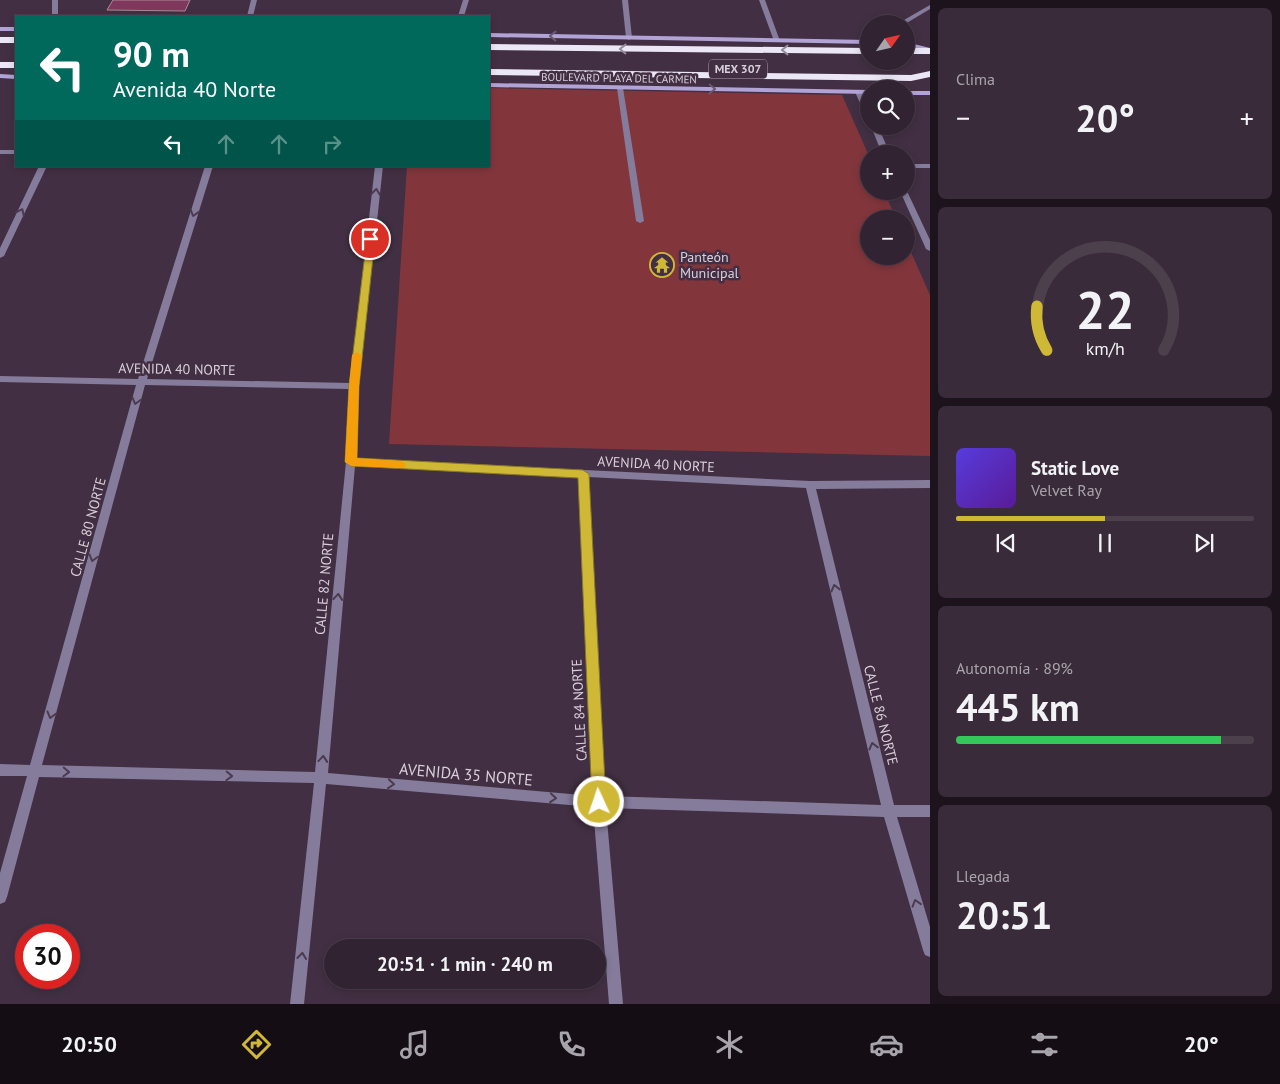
<!DOCTYPE html>
<html lang="es">
<head>
<meta charset="utf-8">
<style>
	body { margin:0; font-family:"PT Sans",sans-serif; background:#3a2b3a; color:#f1f3f6; height:100vh; display:flex; flex-direction:column; font-size:19px; white-space:nowrap }
	* { box-sizing:border-box; margin:0 }
	p { font-size:16px; color:#a8a4ac }
	.icon { flex:none; width:28px; height:28px; fill:none; stroke:currentColor; stroke-width:2; stroke-linecap:round; stroke-linejoin:round }
	.map { position:relative; flex:1; overflow:hidden }
	.panel { display:flex; flex-direction:column; gap:8px; padding:8px; background:#1c131c; width:350px }
	.panel>* { flex:none }
	.banner { position:absolute; left:15px; top:15px; width:475px; height:152px; border-radius:0px; box-shadow:0 2px 8px #0003,0 0 0 1px #4d404d; background:#00695c; color:#fff; overflow:hidden }
	.needle { width:32px; rotate:56deg }
	.fabs { position:absolute; left:860px; top:15px; display:grid; gap:10px }
	.fabs a { display:grid; place-items:center; width:55px; height:55px; border-radius:50%; background:#322332; box-shadow:0 2px 8px #0003,0 0 0 1px #4d404d; font-size:25px }
	.speed { position:absolute; left:15px; top:924px; display:flex; gap:10px; font-size:25px; font-weight:700; text-align:center }
	.speed>* { display:grid; place-content:center; width:65px; height:65px; border-radius:50%; background:#322332; box-shadow:0 2px 8px #0003,0 0 0 1px #4d404d; line-height:1 }
	.speed .limit { border:8px solid #d22; background:#fff; color:#111 }
	.pin { position:absolute; display:grid; place-items:center; width:42px; height:42px; color:#fff; margin:-21px; border:2px solid #fff; border-radius:50%; box-shadow:0 1px 5px #0007 }
	.me { position:absolute; width:55px; margin:-28px; rotate:357deg; stroke-linejoin:round; filter:drop-shadow(0 0 4px #0008) }
	.turn { display:flex; align-items:center; gap:18px; height:105px; padding:0 15px; font-size:22px }
	.turn .icon { width:65px; height:65px; stroke-width:2.5 }
	.turn b { display:block; font-size:35px; line-height:42px }
	.lanes { display:flex; align-items:center; height:48px; padding:0 15px; background:#0003; justify-content:center; gap:25px; direction:ltr }
	.lanes .off { opacity:.35 }
	.big { font-size:38px; font-weight:600; line-height:1.1 }
	.panel .card { flex:1; display:flex; flex-direction:column; justify-content:center; gap:8px; min-width:0; padding:0 18px; border-radius:8px; background:#3a2b3a }
	.panel .dial { align-items:center; gap:0 }
	.dial svg { height:130px; overflow:visible; fill:none; stroke:#4d404d; stroke-width:7; stroke-linecap:round; text-anchor:middle }
	.dial text { fill:#f1f3f6; stroke:none }
	.song { display:flex; align-items:center; gap:15px }
	.cover { width:60px; height:60px; border-radius:8px; background:linear-gradient(135deg,hsl(250 70% 55%),hsl(270 70% 35%)) }
	.played { height:5px; border-radius:2px; background:linear-gradient(90deg,#d0b837 50%,#4d404d 50%) }
	.keys { display:flex; justify-content:space-around; direction:ltr }
	.heat { display:flex; justify-content:space-between; align-items:center; font-size:28px; direction:ltr }
	.charge { height:8px; border-radius:4px; background:linear-gradient(90deg,#34c759 89%,#4d404d 0) }
	.trip { position:absolute; left:324px; top:939px; width:282px; height:50px; border-radius:25px; background:#322332; box-shadow:0 2px 8px #0003,0 0 0 1px #4d404d; font-weight:600; line-height:50px; text-align:center }
	.dock { display:flex; height:80px; justify-content:space-around; align-items:center; background:#140e14; color:#a8a4ac }
	.dock .icon { width:35px; height:35px }
	.dock .on { color:#d0b837 }
	.dock b { font-size:22px; color:#f1f3f6 }
	main { display:flex; flex:1; min-height:0 }
	.map>svg:first-child { display:block }
	.green { fill:#82363c }
	.building { fill:#7f375b; stroke:#ab8b98 }
	.lines { fill:none; stroke-linecap:round; stroke-linejoin:round }
	.lane { fill:#857c9c; fill-rule:evenodd }
	.street { fill:#857c9c; fill-rule:evenodd }
	.secondary { fill:#b1a3d5; fill-rule:evenodd }
	.highway { fill:#ebe7f7; fill-rule:evenodd }
	.oneway { stroke:#695876 }
	.oneway2 { stroke:#968b9d }
	.oneway3 { stroke:#4c3b50 }
	.route { fill:#d0b837; stroke:#877824 }
	.slow { fill:#f59e0b }
	.labels { text-anchor:middle; stroke-width:5; stroke-linejoin:round; paint-order:stroke }
	.far-street-label { font-size:11px; fill:#d9ceda; stroke:#422f43 }
	.shield { fill:#422f43; stroke:#ac9ead; stroke-width:1 }
	.shield-label { font-size:12px; font-weight:bold; fill:#d9ceda }
	.poi-label { font-size:14px; fill:#d9ceda; stroke:#422f43; text-anchor:start }
	.street-label { font-size:14px; fill:#d9ceda; stroke:#422f43 }
	.near-street-label { font-size:16px; fill:#d9ceda; stroke:#422f43 }
</style>
</head>
<body>
<main>
<div class="map">
<svg width="930" height="1004" viewBox="0 0 930 1004">
	<rect width="100%" height="100%" fill="#422f43"/>
	<path class="green" d="M489,88l353,7 27,61v35h15l12,28h-27v37h37v-15l24,54v161l-541,-12 18,-278h82z"/>
	<path class="building" d="M113,0h77l-5,11 -78,-1z"/>
	<g class="lines">
		<path class="lane" d="M52,0h6v16h-6z
			M463,0h6l-5,16h-6z
			M930,5v4l-25,15h-8z
			M620,86l3,2 21,133 -4,2 -4,-2 -19,-133z"/>
		<path class="street" d="M251,0h6l-4,16h-6z
			M622,0h6l4,38 -3,2 -3,-2z
			M759,0h6l15,41 -1,1 -5,-1z
			M858,90c8,6 11,18 11,28l-3,-2 -11,-24z
			M871,126h7l12,28h-8z
			M0,150h16v4h-16z
			M906,164h24v4h-24z
			M39,166h8l-43,90 -4,2v-10z
			M205,166h8l-66,213 203,4 25,-217h8l-24,220 -3,73 454,22 120,-1v8l-114,1 78,316h36v12h-33l33,110v30l-5,-2 -2,-5 -39,-133 -278,-9 17,196h-14l-16,-197 -267,-23 -22,220h-14l24,-221 -275,-6 -32,120 -2,5 -5,2v-31l27,-97h-27v-12l30,1 106,-380 -136,-3v-6l138,3zM145,385l204,4 -3,73 -31,310 -273,-7zM355,466l223,11 15,319 -265,-23zM588,477l218,11 75,317 -276,-9z
			M906,189l24,51v11l-4,-2 -26,-58h6z"/>
		<path class="secondary" d="M0,27h16v4h-16z
			M489,33l380,7v4l-380,-7z
			M906,42l24,6v4l-24,-6z
			M0,74l16,1v4l-16,-1z
			M489,83l380,7v4l-380,-7z
			M906,91h24v4h-24z"/>
		<path class="highway" d="M0,37h16v6h-16z
			M489,44l380,4v6l-380,-4z
			M906,48h24v6h-24z
			M0,62h16v6h-16z
			M489,69l422,6 19,-4v6l-19,4 -422,-6z"/>
	</g>
	<defs><path id="oneway-chevron" d="M-2-3.5L2.5 0L-2 3.5" fill="none" stroke-width="1.6" stroke-linecap="round" stroke-linejoin="round" transform="scale(1.25)"/></defs>
	<g class="oneway">
		<use href="#oneway-chevron" transform="translate(553 36) rotate(-179)"/>
		<use href="#oneway-chevron" transform="translate(712 89) rotate(1)"/>
	</g>
	<g class="oneway2">
		<use href="#oneway-chevron" transform="translate(623 49) rotate(-179)"/>
		<use href="#oneway-chevron" transform="translate(785 50) rotate(-180)"/>
	</g>
	<g class="oneway3">
		<use href="#oneway-chevron" transform="translate(376 192) rotate(-83)"/>
		<use href="#oneway-chevron" transform="translate(21 212) rotate(-64)"/>
		<use href="#oneway-chevron" transform="translate(194 213) rotate(107)"/>
		<use href="#oneway-chevron" transform="translate(136 401) rotate(105)"/>
		<use href="#oneway-chevron" transform="translate(93 558) rotate(105)"/>
		<use href="#oneway-chevron" transform="translate(835 588) rotate(-104)"/>
		<use href="#oneway-chevron" transform="translate(338 597) rotate(-85)"/>
		<use href="#oneway-chevron" transform="translate(51 715) rotate(105)"/>
		<use href="#oneway-chevron" transform="translate(873 746) rotate(-104)"/>
		<use href="#oneway-chevron" transform="translate(323 759) rotate(-85)"/>
		<use href="#oneway-chevron" transform="translate(66 772) rotate(2)"/>
		<use href="#oneway-chevron" transform="translate(229 776) rotate(2)"/>
		<use href="#oneway-chevron" transform="translate(391 784) rotate(5)"/>
		<use href="#oneway-chevron" transform="translate(553 798) rotate(5)"/>
		<use href="#oneway-chevron" transform="translate(916 903) rotate(-107)"/>
		<use href="#oneway-chevron" transform="translate(302 956) rotate(-84)"/>
	</g>
	<path class="route" d="M367,237h3l5,2 -16,147 -2,72 226,12 6,4 17,328 -2,5 -5,1 -5,-1 -2,-5 -14,-324 -227,-12 -6,-4 4,-76z"/>
	<path class="slow" d="M357,352l5,3 -3,31 -2,72 43,3 4,1 2,3 -2,3 -53,-2 -6,-4 4,-76 3,-31z"/>
	<defs>
		<symbol id="temple-ring" viewBox="-11 -11 22 22"><circle r="9.5" fill="#422f43" stroke="#d0b837" stroke-width="1.5"/><path d="M0-6L5-2H3V0L6.5 2.5H4V6H1.5V3h-3V6H-4V2.5H-6.5L-3 0V-2H-5Z" fill="#d0b837"/></symbol>
	</defs>
	<g fill-rule="evenodd">
		<use href="#temple-ring" x="648" y="251" width="28" height="28"/>
	</g>
	<g class="labels">
		<g class="far-street-label">
			<text transform="translate(619 78) rotate(1)" y="4">BOULEVARD PLAYA DEL CARMEN</text>
		</g>
		<rect class="shield" x="709" y="59.5" width="58" height="19" rx="4"/>
		<g class="shield-label">
			<text x="738" y="73">MEX 307</text>
		</g>
		<g class="poi-label">
			<text x="680" y="262">Panteón<tspan x="680" dy="16">Municipal</tspan></text>
		</g>
		<g class="street-label">
			<text transform="translate(177 369) rotate(1)" y="5">AVENIDA 40 NORTE</text>
			<text transform="translate(656 464) rotate(3)" y="5">AVENIDA 40 NORTE</text>
			<text transform="translate(88 527) rotate(-75)" y="5">CALLE 80 NORTE</text>
			<text transform="translate(324 584) rotate(-85)" y="5">CALLE 82 NORTE</text>
			<text transform="translate(579 710) rotate(-93)" y="5">CALLE 84 NORTE</text>
			<text transform="translate(881 715) rotate(76)" y="5">CALLE 86 NORTE</text>
		</g>
		<g class="near-street-label">
			<text transform="translate(466 774) rotate(5)" y="6">AVENIDA 35 NORTE</text>
		</g>
	</g>
</svg>
<div class="fabs">
<a><svg class="needle" viewBox="-14 -14 28 28"><path d="M0-13l5 13h-10z" fill="#e53935"/><path d="M0 13l5-13h-10z" fill="#a8a4ac"/></svg></a>
<a><svg class="icon" aria-label="search" viewBox="0 0 24 24"><circle cx="10" cy="10" r="6"/><path d="M15 15l6 6"/></svg></a>
<a>+</a>
<a>−</a>
</div>
<div class="speed"><div class="limit">30</div></div>
<div class="pin" style="left:370px;top:239px;background:#d93025"><svg class="icon" aria-label="arrive" viewBox="0 0 24 24"><path d="M6 21V4h12l-3 4 3 4H6"/></svg></div>
<svg class="me" style="left:599px;top:802px" viewBox="-20 -20 40 40"><circle r="17" fill="#d0b837" stroke="#fff" stroke-width="3"/><path d="M0-11L8 9 0 5-8 9z" fill="#fff"/></svg>
<div class="trip">20:51 · 1 min · 240 m</div>
<div class="banner">
<div class="turn"><svg class="icon" aria-label="left" viewBox="0 0 24 24"><path d="M17 20v-9H6M10 6l-5 5 5 5"/></svg><div><b>90 m</b>Avenida 40 Norte</div></div>
<div class="lanes"><svg class="icon" aria-label="left" viewBox="0 0 24 24"><path d="M17 20v-9H6M10 6l-5 5 5 5"/></svg><svg class="icon off" aria-label="ahead" viewBox="0 0 24 24"><path d="M12 20V5M6 11l6-6 6 6"/></svg><svg class="icon off" aria-label="ahead" viewBox="0 0 24 24"><path d="M12 20V5M6 11l6-6 6 6"/></svg><svg class="icon off" aria-label="right" viewBox="0 0 24 24"><path d="M7 20v-9h11M14 6l5 5-5 5"/></svg></div>
</div>
</div>
<section class="panel">
<div class="card"><p>Clima</p>
<div class="heat"><a>−</a><b class="big">20°</b><a>+</a></div>
</div>
<div class="card dial"><svg viewBox="0 0 100 80">
<path d="M14 69A42 42 0 1 1 86 69"/>
<path d="M14 69A42 42 0 0 1 8 42" stroke="#d0b837"/>
<text x="50" y="56" font-size="32" font-weight="700">22</text>
<text x="50" y="72" font-size="11">km/h</text>
</svg></div>
<div class="card">
<div class="song"><i class="cover"></i><div><b>Static Love</b><p>Velvet Ray</p></div></div>
<div class="played"></div>
<div class="keys"><svg class="icon" aria-label="previous" viewBox="0 0 24 24"><path d="M18 5L8 12l10 7zM5 5v14"/></svg><svg class="icon" aria-label="pause" viewBox="0 0 24 24"><path d="M8 5v14M16 5v14"/></svg><svg class="icon" aria-label="next" viewBox="0 0 24 24"><path d="M6 5l10 7-10 7zM19 5v14"/></svg></div>
</div>
<div class="card"><p>Autonomía · 89%</p><b class="big">445 km</b><div class="charge"></div></div>
<div class="card"><p>Llegada</p><b class="big">20:51</b></div>
</section>
</main>
<nav class="dock">
<b>20:50</b>
<svg class="icon on" aria-label="directions" viewBox="0 0 24 24"><path d="M12 3l9 9-9 9-9-9zM9 14v-3h6M13 9l2 2-2 2"/></svg>
<svg class="icon" aria-label="music" viewBox="0 0 24 24"><path d="M9 18V5l10-2v13"/><circle cx="6" cy="18" r="3"/><circle cx="16" cy="16" r="3"/></svg>
<svg class="icon" aria-label="phone" viewBox="0 0 24 24"><path d="M5 4h4l2 5-3 2q2 4 5 5l2-3 5 2v4C11 20 4 13 5 4z"/></svg>
<svg class="icon" aria-label="climate" viewBox="0 0 24 24"><path d="M12 3v18M4 7l16 10M4 17L20 7"/></svg>
<svg class="icon" aria-label="car" viewBox="0 0 24 24"><path d="M5 17H2v-5l4-1 3-4h7l3 4 3 1v5h-3M9 17h6M6 11h13"/><circle cx="7" cy="17" r="2"/><circle cx="17" cy="17" r="2"/></svg>
<svg class="icon" aria-label="filters" viewBox="0 0 24 24"><path d="M4 7h16M4 17h16"/><circle cx="9" cy="7" r="2"/><circle cx="15" cy="17" r="2"/></svg>
<b>20°</b>
</nav>
</body>
</html>
